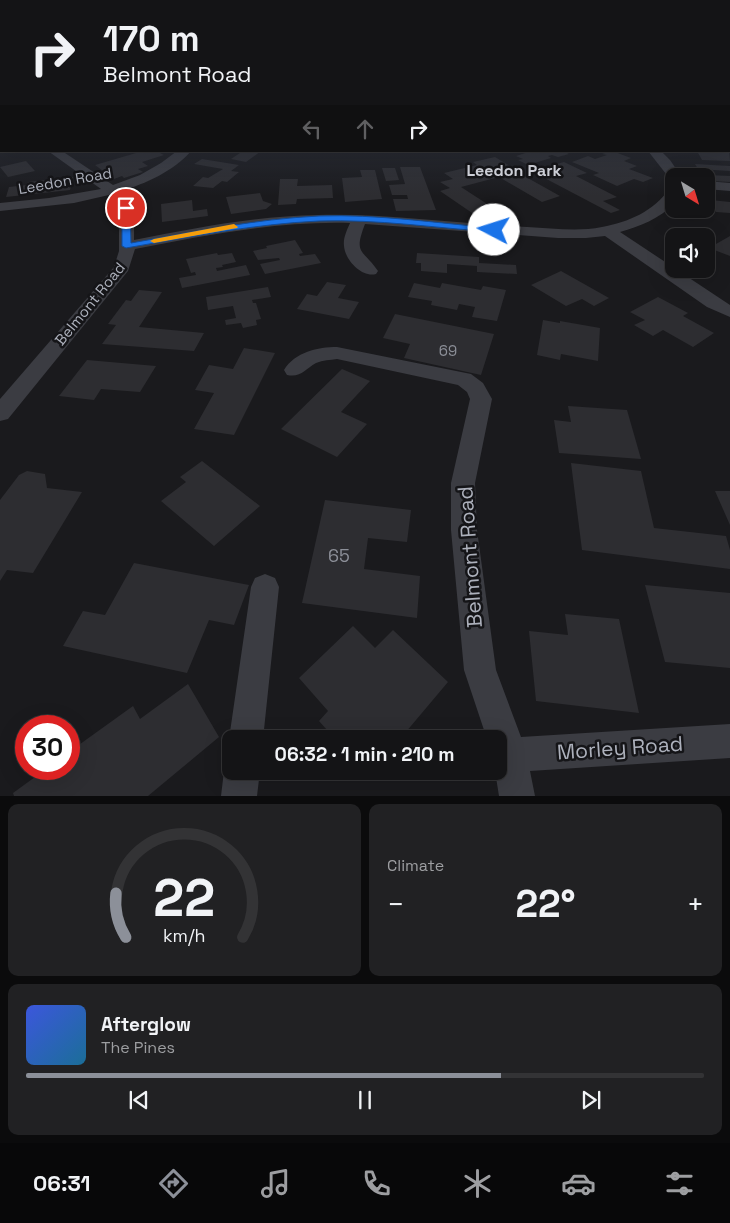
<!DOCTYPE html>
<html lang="en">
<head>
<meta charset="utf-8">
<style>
	body { margin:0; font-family:"Space Grotesk",sans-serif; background:#212123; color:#f1f3f6; height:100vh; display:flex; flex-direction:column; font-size:19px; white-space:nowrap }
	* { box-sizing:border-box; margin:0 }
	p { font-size:16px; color:#9d9ea1 }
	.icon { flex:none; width:28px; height:28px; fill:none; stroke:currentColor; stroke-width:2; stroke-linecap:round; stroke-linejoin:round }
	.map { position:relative; height:796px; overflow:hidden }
	.side { display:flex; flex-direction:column; gap:8px; padding:8px; background:#0b0b0c; flex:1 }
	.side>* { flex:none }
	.banner { position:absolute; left:0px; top:0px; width:730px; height:152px; box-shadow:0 5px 20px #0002,0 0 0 1px #333335; background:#141416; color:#f1f3f6; overflow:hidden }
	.needle { width:32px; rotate:142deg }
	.tools { position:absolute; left:665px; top:168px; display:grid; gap:10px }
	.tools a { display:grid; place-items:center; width:50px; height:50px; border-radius:10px; background:#141416; box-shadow:0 5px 20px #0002,0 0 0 1px #333335; font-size:25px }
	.speed { position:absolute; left:15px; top:715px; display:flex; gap:10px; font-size:25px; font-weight:700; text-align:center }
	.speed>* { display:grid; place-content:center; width:65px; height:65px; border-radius:50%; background:#141416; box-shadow:0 5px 20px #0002,0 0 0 1px #333335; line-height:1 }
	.speed .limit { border:8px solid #d22; background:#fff; color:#111 }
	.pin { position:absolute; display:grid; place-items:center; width:42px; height:42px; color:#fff; margin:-21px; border:2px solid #fff; border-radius:50%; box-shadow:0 1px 5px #0007 }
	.me { position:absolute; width:55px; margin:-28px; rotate:275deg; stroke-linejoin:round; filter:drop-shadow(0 0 4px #0008) }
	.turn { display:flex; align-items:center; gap:18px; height:105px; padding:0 20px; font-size:22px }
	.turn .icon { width:65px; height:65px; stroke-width:2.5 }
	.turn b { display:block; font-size:35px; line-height:42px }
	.lanes { display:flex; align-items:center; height:48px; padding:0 20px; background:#0003; justify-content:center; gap:25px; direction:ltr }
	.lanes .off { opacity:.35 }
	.big { font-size:38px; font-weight:700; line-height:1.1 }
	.side .tile { flex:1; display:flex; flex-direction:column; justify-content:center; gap:8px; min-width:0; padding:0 18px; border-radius:10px; background:#212123 }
	.side .dial { align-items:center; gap:0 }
	.dial svg { height:130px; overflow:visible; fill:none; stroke:#333335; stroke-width:7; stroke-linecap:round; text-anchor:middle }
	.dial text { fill:#f1f3f6; stroke:none }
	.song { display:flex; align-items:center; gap:15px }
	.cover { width:60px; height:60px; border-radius:8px; background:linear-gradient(135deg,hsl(230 70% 55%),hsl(200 70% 35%)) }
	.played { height:5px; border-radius:2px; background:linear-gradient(90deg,#8c9099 70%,#333335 70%) }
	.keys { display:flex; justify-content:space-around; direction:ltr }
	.heat { display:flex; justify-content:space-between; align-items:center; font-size:28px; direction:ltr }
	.side .tiles { flex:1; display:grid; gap:8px; grid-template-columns:1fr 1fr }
	.tile:last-child { grid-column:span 2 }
	.trip { position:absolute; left:222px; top:730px; width:285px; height:50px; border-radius:10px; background:#141416; box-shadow:0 5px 20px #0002,0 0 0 1px #333335; font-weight:700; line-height:50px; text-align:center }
	.menu { display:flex; height:80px; justify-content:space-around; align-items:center; background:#080809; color:#9d9ea1 }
	.menu .icon { width:35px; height:35px }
	.menu .on { color:#8c9099 }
	.menu b { font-size:22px; color:#f1f3f6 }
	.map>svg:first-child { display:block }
	.building { fill:#2d2d31 }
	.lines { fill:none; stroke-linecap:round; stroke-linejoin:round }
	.street { fill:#3b3c42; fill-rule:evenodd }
	.route { fill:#1a73e8; stroke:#114b97 }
	.slow { fill:#f59e0b }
	.labels { text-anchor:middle; stroke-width:5; stroke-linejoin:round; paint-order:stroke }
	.far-street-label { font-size:15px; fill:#adb1bc; stroke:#151518 }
	.number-label { font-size:15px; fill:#8c8f98 }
	.far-neighbourhood-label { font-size:16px; font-weight:bold; fill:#ced0d8; stroke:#151518 }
	.near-number-label { font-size:18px; fill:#8c8f98 }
	.near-street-label { font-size:21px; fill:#adb1bc; stroke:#151518 }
</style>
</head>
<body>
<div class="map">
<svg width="730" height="796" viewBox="0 0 730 796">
	<rect width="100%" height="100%" fill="#1a1a1d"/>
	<path class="building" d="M143,151l22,1 -5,1 4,2 -22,7 6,4 -10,3 5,3 -19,6 -2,-2 -8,3 -19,-14z
		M237,151h24l-15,11 -15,-3 9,-6z
		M532,151h31l6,3 -11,3 -6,-2 -4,1 3,2 -23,7 -10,-5 5,-1 -7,-3z
		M612,151l19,7 -7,3 13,5 -8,3 24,9 -10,4 -9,-3 -17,7 -24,-11 6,-2 -27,-11 16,-6 7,3 12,-4 -5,-1z
		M697,151h32l1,10 -28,-1z
		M495,157l15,9 -21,5 10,6 -38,10 37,24 -20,6 -38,-26 10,-3 -10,-6 13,-3 -9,-6 33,-8 -4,-3z
		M202,159l37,6 -8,6 8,1 -12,10 -5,-1 -9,7 -20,-2 10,-9 5,1 15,-9 -29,-5z
		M26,161l9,10 -27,6 -8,-10z
		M564,162l23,11 -11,3 41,21 -14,4 17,9 -9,3 -76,-40 14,-4 -3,-2z
		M695,164l35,2v5l-32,-2z
		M400,167h20l16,43 -40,1 -3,-12h15l-1,-4h-15l-3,-10 16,-1z
		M382,168h13l4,12 -13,1z
		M360,170h15l7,29 -37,3 -3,-24 20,-1z
		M517,172l43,24 -18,6 -43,-25z
		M708,175l22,1v6l-19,-1z
		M73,177l-3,13 -64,7 3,-10 18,-2 1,-3z
		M280,179h18l-1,7 35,-1 1,13 -36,1 -1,5 -18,1z
		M260,193l3,8 9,3 -6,5 -35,5 -5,-17z
		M192,200l1,11 14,-2 1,7 -46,6 -1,-18z
		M711,200l19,2v11l-14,-1z
		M730,236v20l-21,-8z
		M295,240l8,13 -4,1 1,2 15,-2 6,9 -56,11 -5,-10 20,-4 -1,-2 -21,2 -5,-9 14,-3 -1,-2z
		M217,253l1,2 14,-2 4,9 -14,3 1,2 -7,1 1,3 29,-6 4,10 -68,13 -3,-10 17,-3 -1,-3 -4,1 -5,-14z
		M417,253l62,4v6l37,2 1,9 -40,-2v-6l-30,-2v9l-26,-2v-8h-5z
		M561,271l48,27 -15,8 -12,-7 -16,7 -35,-21z
		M327,282l19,3 -8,13 21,4 -10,17 -52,-10 10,-15 10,2z
		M414,283l26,5 2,-5 39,7 2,-4 23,4 -9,31 -25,-4 3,-10 -16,-3 -2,6 -26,-5 1,-4 -24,-4z
		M268,287l3,10 -19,3 1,3h3l5,16 -5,1 1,5 -14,3 -2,-5 -15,2 -1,-5 11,-2 -3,-12 -25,4 -2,-13z
		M139,290l23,2 -23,35 65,6 -10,18 -92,-7 14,-19 -8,-1 18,-24 5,1z
		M658,297l30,16 -5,3 31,17 -21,14 -30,-17 -10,6 -19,-11 11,-5 -15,-8z
		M395,314l99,20 -13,41 -77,-17 6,-14 -27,-6z
		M543,320l17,3v-2l40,7 -2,33 -37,-7 -1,6 -23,-5z
		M244,348l31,5 -41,82 -40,-6 20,-36 -19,-3 14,-25 24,4z
		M87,360l69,6 -16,26 -39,-3 -7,11 -35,-4z
		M342,369l28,12 -29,31 26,12 -30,33 -56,-28z
		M568,406l59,4 14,49 -82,-6 -5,-33 17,2z
		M202,461l58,45 -46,40 -53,-45 25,-19 -6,-5z
		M571,463l70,8 13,57 72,8 4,14v19l-148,-19z
		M27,471l18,3 2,14 35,4 -49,81 -26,-3 -7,11v-81l19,-25z
		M715,491h15v34z
		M325,500l86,10 -4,32 -39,-4 -4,31 56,7 -3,42 -115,-15z
		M134,563l115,22 -15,40 -25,-5 -22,53 -124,-27 20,-35 22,4z
		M645,585l85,8v75l-65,-6z
		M565,614l54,5 20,94 -103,-12 -7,-70 39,4z
		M353,626l22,22 18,-18 55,52 -48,57h-65l-16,-18 9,-10 -29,-33z
		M188,684l31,53 -71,59h-134l-1,-3 33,-24h23v-17l64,-46 7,13z"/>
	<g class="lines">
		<path class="street" d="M0,113h1v7h-1z
			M48,151h14l51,34 27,-10 21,-12 16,-12h14c-17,20 -46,33 -70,40 15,13 13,31 13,49 61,-12 122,-24 184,-25 70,-2 139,9 209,12 25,1 50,5 75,0 27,-5 52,-16 67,-38l5,-1v16c-15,15 -34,22 -54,28l110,73v12l-23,-10 -102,-71 -19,2h-28l-193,-14c-12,31 -2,25 13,47l-2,3c-14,4 -31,-14 -32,-28 -1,-8 3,-16 6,-23 -72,-2 -144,12 -215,26l-7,22 -120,148 -8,2v-22l114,-132 5,-16v-43l-2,-6 -8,-7 -35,8 -74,8v-8l49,-5 52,-9z
			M648,151h13l9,9 11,16h-7v4l-4,-1z
			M706,181l24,2v8l-24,-2z
			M337,347l134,27 12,9 9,16 -17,84 2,47 19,140 25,67 209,-13v34l-200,13 5,25h-36l-4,-25h4v-32h-12l-23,-69 -13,-140v-47l19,-84 -3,-7 -9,-7 -121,-26c-7,1 -14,1 -21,4 -11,6 -15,15 -29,12l-3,-5c11,-18 34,-23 53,-23z
			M265,574l10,4 4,9 -16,152h-32v6l-2,-6 22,-152 4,-9z
			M231,758v13h29l-3,25h-36l3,-25z"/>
	</g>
	<linearGradient id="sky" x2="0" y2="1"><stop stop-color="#0e0e10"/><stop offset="0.43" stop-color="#383e4c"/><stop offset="1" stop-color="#383e4c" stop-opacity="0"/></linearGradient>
	<rect width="730" height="196" fill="url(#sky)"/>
	<path class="route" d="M126,206l4,2 1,35c62,-11 125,-24 188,-27 58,-2 117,7 175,12l4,2 -4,2c-58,-4 -117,-13 -175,-11 -65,3 -129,16 -193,27l-4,-2v-38z"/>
	<path class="slow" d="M234,224l4,3 -1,1 -83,15 -4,-2 4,-2z"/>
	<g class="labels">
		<g class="far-street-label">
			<text transform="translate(65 181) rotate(-10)" y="5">Leedon Road</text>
			<text transform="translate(90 304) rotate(-51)" y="5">Belmont Road</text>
		</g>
		<g class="number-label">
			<text x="448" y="356">69</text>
		</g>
		<g class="far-neighbourhood-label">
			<text x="514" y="176">Leedon Park</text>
		</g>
		<g class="near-number-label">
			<text x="339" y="562">65</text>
		</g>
		<g class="near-street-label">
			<text transform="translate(470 557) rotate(-94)" y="7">Belmont Road</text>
			<text transform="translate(620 748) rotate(-4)" y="7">Morley Road</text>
		</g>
	</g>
</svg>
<div class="tools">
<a><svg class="needle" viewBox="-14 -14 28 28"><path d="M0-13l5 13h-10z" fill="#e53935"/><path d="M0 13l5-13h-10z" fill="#9d9ea1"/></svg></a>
<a><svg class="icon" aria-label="sound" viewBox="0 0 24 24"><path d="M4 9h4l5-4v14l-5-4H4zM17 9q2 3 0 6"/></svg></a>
</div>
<div class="speed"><div class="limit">30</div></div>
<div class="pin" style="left:126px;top:208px;background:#d93025"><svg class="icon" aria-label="arrive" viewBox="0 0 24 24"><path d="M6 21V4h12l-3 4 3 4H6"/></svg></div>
<svg class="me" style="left:494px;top:230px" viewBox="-20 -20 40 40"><circle r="19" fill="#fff"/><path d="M0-13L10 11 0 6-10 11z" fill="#1a73e8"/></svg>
<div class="trip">06:32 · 1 min · 210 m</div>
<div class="banner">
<div class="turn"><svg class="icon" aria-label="right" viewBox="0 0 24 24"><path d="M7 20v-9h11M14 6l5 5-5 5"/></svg><div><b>170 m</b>Belmont Road</div></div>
<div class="lanes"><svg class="icon off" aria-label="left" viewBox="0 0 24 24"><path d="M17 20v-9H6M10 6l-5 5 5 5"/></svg><svg class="icon off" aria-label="ahead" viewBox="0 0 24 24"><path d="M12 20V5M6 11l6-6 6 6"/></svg><svg class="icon" aria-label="right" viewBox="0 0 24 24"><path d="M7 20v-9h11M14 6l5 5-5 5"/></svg></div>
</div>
</div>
<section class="side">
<div class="tiles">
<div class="tile dial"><svg viewBox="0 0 100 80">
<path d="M14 69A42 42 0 1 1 86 69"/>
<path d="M14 69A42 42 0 0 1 8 42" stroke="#8c9099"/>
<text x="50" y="56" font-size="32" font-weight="700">22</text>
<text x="50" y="72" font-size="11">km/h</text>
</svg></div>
<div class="tile"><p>Climate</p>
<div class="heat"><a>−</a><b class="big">22°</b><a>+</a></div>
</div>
<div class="tile">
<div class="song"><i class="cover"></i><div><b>Afterglow</b><p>The Pines</p></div></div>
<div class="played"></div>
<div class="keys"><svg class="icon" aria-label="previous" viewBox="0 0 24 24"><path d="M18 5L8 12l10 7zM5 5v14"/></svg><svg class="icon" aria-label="pause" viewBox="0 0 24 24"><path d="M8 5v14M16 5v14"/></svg><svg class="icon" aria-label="next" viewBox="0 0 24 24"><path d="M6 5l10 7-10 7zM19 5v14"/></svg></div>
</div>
</div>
</section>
<nav class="menu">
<b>06:31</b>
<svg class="icon on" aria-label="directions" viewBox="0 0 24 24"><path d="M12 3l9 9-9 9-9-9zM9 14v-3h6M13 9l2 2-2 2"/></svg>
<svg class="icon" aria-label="music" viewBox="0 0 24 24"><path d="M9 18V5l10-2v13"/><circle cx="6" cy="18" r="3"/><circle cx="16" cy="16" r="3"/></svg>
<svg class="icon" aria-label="phone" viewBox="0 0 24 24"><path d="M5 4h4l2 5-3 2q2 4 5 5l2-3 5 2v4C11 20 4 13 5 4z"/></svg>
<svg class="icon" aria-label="climate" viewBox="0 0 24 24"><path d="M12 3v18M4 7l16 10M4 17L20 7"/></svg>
<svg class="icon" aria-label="car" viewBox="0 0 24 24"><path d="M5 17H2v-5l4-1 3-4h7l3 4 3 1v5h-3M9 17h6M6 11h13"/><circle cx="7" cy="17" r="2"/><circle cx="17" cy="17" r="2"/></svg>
<svg class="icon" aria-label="filters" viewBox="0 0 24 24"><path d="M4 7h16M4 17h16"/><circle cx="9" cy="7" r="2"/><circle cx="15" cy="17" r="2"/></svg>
</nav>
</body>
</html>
